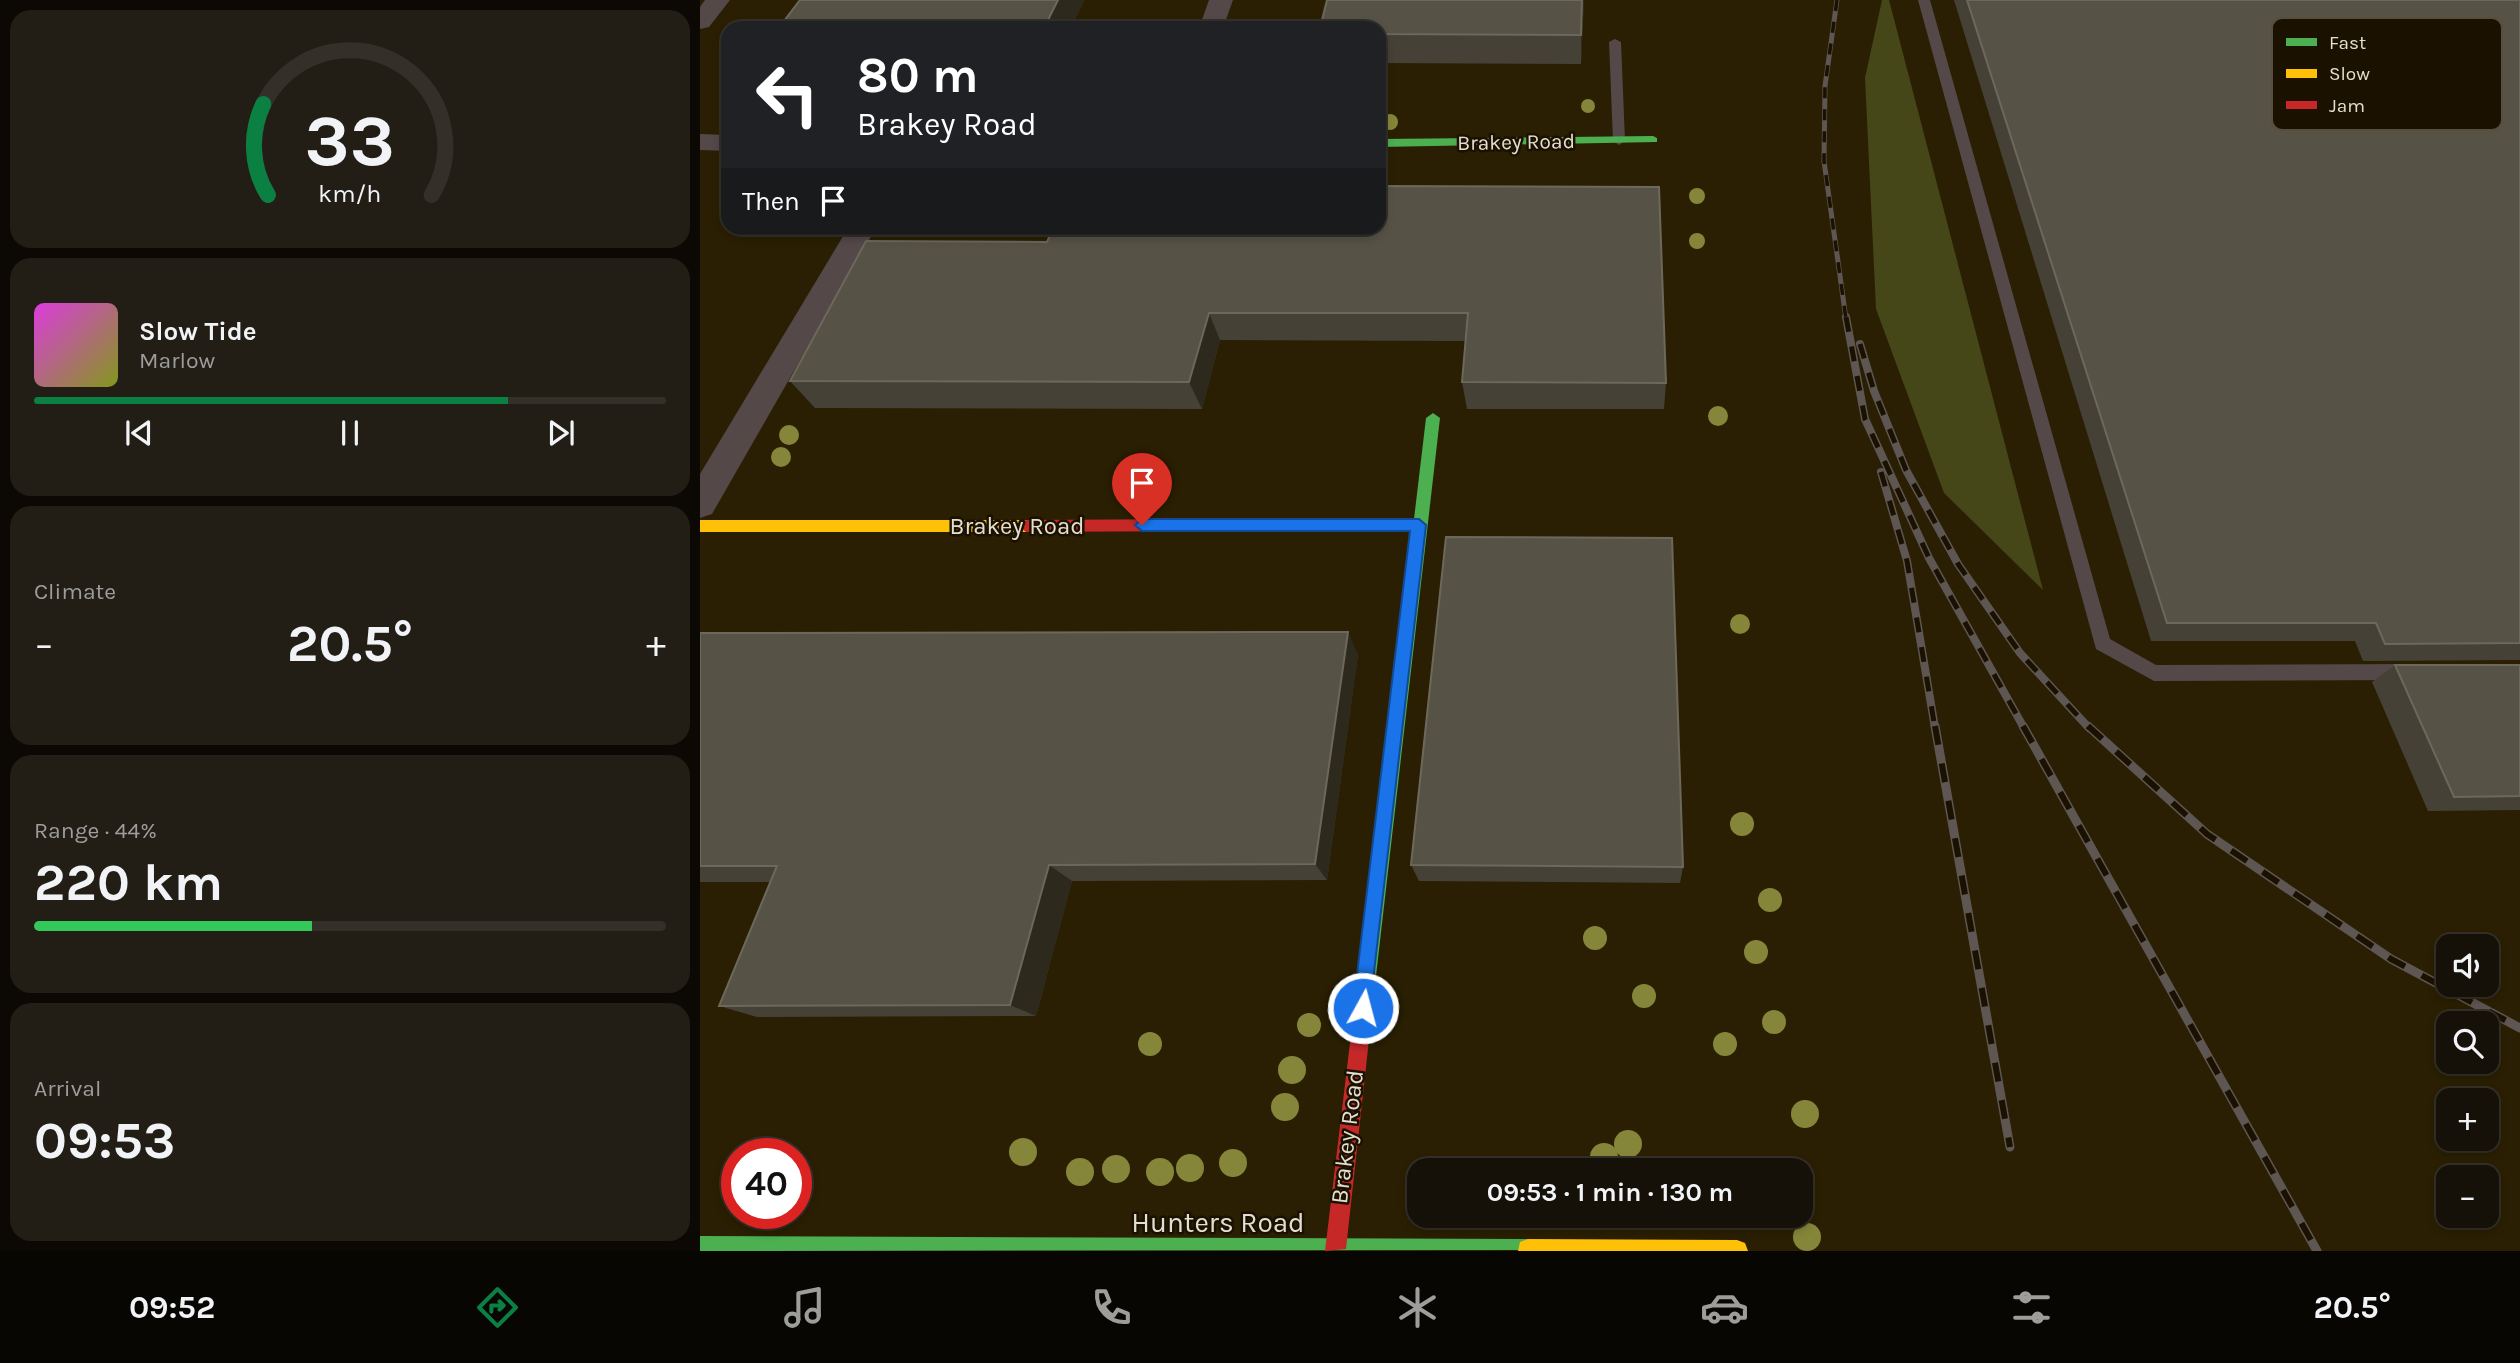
<!DOCTYPE html>
<html lang="en">
<head>
<meta charset="utf-8">
<style>
	body { margin:0; font-family:Karla,sans-serif; background:#221e16; color:#f1f3f6; height:100vh; display:flex; flex-direction:column; font-size:26px; white-space:nowrap }
	* { box-sizing:border-box; margin:0 }
	p { font-size:23px; color:#9d9d9c }
	.icon { flex:none; width:38px; height:38px; fill:none; stroke:currentColor; stroke-width:2; stroke-linecap:round; stroke-linejoin:round }
	.map { position:relative; flex:1; overflow:hidden }
	.panel { display:flex; flex-direction:column; gap:10px; padding:10px; background:#0c0904; width:700px }
	.panel>* { flex:none }
	.banner { position:absolute; left:21px; top:21px; width:665px; height:214px; border-radius:21px; box-shadow:0 4px 10px #0003,0 0 0 2px #343029; background:#202124; color:#fff; overflow:hidden }
	.fabs { position:absolute; left:1736px; top:934px; display:grid; gap:14px }
	.fabs a { display:grid; place-items:center; width:63px; height:63px; border-radius:14px; background:#151008; box-shadow:0 4px 10px #0003,0 0 0 2px #343029; font-size:35px }
	.speed { position:absolute; left:21px; top:1138px; display:flex; gap:14px; font-size:35px; font-weight:700; text-align:center }
	.speed>* { display:grid; place-content:center; width:91px; height:91px; border-radius:50%; background:#151008; box-shadow:0 4px 10px #0003,0 0 0 2px #343029; line-height:1 }
	.speed .limit { border:10px solid #d22; background:#fff; color:#111 }
	.pin { position:absolute; display:grid; place-items:center; width:60px; height:60px; color:#fff; margin:-72px -30px; border-radius:50% 50% 50% 0; rotate:-45deg; box-shadow:0 0 7px #0007 }
	.pin .icon { rotate:45deg }
	.me { position:absolute; width:77px; margin:-38px; rotate:7deg; stroke-linejoin:round; filter:drop-shadow(0 0 5px #0008) }
	.turn { display:flex; align-items:center; gap:24px; height:147px; padding:0 21px; font-size:32px }
	.turn .icon { width:91px; height:91px; stroke-width:2.5 }
	.turn b { display:block; font-size:49px; line-height:60px }
	.then { display:flex; align-items:center; height:66px; padding:0 21px; background:#0003; gap:14px; font-size:26px }
	.big { font-size:52px; font-weight:700; line-height:1.1 }
	.panel .widget { flex:1; display:flex; flex-direction:column; justify-content:center; gap:10px; min-width:0; padding:0 24px; border-radius:21px; background:#221e16 }
	.panel .dial { align-items:center; gap:0 }
	.dial svg { height:182px; overflow:visible; fill:none; stroke:#343029; stroke-width:7; stroke-linecap:round; text-anchor:middle }
	.dial text { fill:#f1f3f6; stroke:none }
	.song { display:flex; align-items:center; gap:21px }
	.cover { width:84px; height:84px; border-radius:10px; background:linear-gradient(135deg,hsl(300 70% 55%),hsl(70 70% 35%)) }
	.played { height:7px; border-radius:4px; background:linear-gradient(90deg,#0b8043 75%,#343029 75%) }
	.keys { display:flex; justify-content:space-around; direction:ltr }
	.heat { display:flex; justify-content:space-between; align-items:center; font-size:38px; direction:ltr }
	.charge { height:10px; border-radius:5px; background:linear-gradient(90deg,#34c759 44%,#343029 0) }
	.trip { position:absolute; left:707px; top:1158px; width:406px; height:70px; border-radius:21px; background:#151008; box-shadow:0 4px 10px #0003,0 0 0 2px #343029; font-weight:700; line-height:70px; text-align:center }
	.tabs { display:flex; height:112px; justify-content:space-around; align-items:center; background:#080603; color:#9d9d9c }
	.tabs .icon { width:49px; height:49px }
	.tabs .on { color:#0b8043 }
	.tabs b { font-size:32px; color:#f1f3f6 }
	main { display:flex; flex:1; min-height:0 }
	.map>svg:first-child { display:block }
	.built { fill:#2a1f02; fill-rule:evenodd }
	.forest { fill:#464719 }
	.lines { fill:none; stroke-linecap:round; stroke-linejoin:round }
	.lane { fill:#544848; fill-rule:evenodd }
	.street { fill:#544848; fill-rule:evenodd }
	.fast { fill:#4caf50; fill-rule:evenodd }
	.slow { fill:#ffc107; fill-rule:evenodd }
	.jam { fill:#c62828; fill-rule:evenodd }
	.rail-far2-casing { stroke:#5e5653; stroke-width:5 }
	.rail-far1-casing { stroke:#5e5653; stroke-width:8 }
	.rail-casing { stroke:#5e5653; stroke-width:9 }
	.rail-far2 { stroke:#1a1100; stroke-width:3.5; stroke-dasharray:11; stroke-linecap:butt }
	.rail-far1 { stroke:#1a1100; stroke-width:5; stroke-dasharray:15; stroke-linecap:butt }
	.rail { stroke:#1a1100; stroke-width:6; stroke-dasharray:19; stroke-linecap:butt }
	.tree { fill:#86863a }
	.wall { fill:#454136 }
	.shaded-wall { fill:#2d291d }
	.building { fill:#565246; stroke:#6c685c; stroke-width:2 }
	.route { fill:#1a73e8; stroke:#114b97; stroke-width:2 }
	.labels { text-anchor:middle; stroke-width:5; stroke-linejoin:round; paint-order:stroke }
	.far-street-label { font-size:21px; fill:#e4ded0; stroke:#1a1100 }
	.street-label { font-size:24px; fill:#e4ded0; stroke:#1a1100 }
	.near-street-label { font-size:28px; fill:#e4ded0; stroke:#1a1100 }
	.key { fill:#1a1100; stroke:#574e3e; stroke-width:2 }
	.key-label { font-size:19px; fill:#e4ded0 }
</style>
</head>
<body>
<main>
<section class="panel">
<div class="widget dial"><svg viewBox="0 0 100 80">
<path d="M14 69A42 42 0 1 1 86 69"/>
<path d="M14 69A42 42 0 0 1 12 29" stroke="#0b8043"/>
<text x="50" y="56" font-size="32" font-weight="700">33</text>
<text x="50" y="72" font-size="11">km/h</text>
</svg></div>
<div class="widget">
<div class="song"><i class="cover"></i><div><b>Slow Tide</b><p>Marlow</p></div></div>
<div class="played"></div>
<div class="keys"><svg class="icon" aria-label="previous" viewBox="0 0 24 24"><path d="M18 5L8 12l10 7zM5 5v14"/></svg><svg class="icon" aria-label="pause" viewBox="0 0 24 24"><path d="M8 5v14M16 5v14"/></svg><svg class="icon" aria-label="next" viewBox="0 0 24 24"><path d="M6 5l10 7-10 7zM19 5v14"/></svg></div>
</div>
<div class="widget"><p>Climate</p>
<div class="heat"><a>−</a><b class="big">20.5°</b><a>+</a></div>
</div>
<div class="widget"><p>Range · 44%</p><b class="big">220 km</b><div class="charge"></div></div>
<div class="widget"><p>Arrival</p><b class="big">09:53</b></div>
</section>
<div class="map">
<svg width="1820" height="1251" viewBox="0 0 1820 1251">
	<rect width="100%" height="100%" fill="#1c160a"/>
	<path class="built" d="M0,0h1820v1251h-1820zM28,28h651v200h-651zM1748,947h39v38h-39zM1748,1024h39v38h-39zM1748,1101h39v38h-39zM37,1153h59v60h-59zM719,1171h382v45h-382zM1748,1178h39v38h-39z"/>
	<path class="forest" d="M1182,0h7l154,590 -99,-97 -68,-184 -11,-231z"/>
	<g class="lines">
		<path class="lane" d="M1218,0h12l180,639 46,26 252,-1 6,2 3,6 -3,6 -6,2 -254,1 -58,-32z
			M915,39l6,3 4,99 -6,4 -6,-4 -4,-99z"/>
		<path class="street" d="M5,0h25l-21,27 -9,2v-22z
			M509,0h24l-10,28h-24z
			M0,134l28,1v16l-28,-1z
			M148,228h28l-164,286 -12,4v-44z"/>
		<path class="fast" d="M953,136l4,2v4l-278,5v-8z
			M733,413l7,5 -64,558 -2,7 -7,2 -7,-2 -2,-7 54,-445h-209l-7,-6 7,-6h211l12,-101z
			M0,1236l828,3 8,3 3,8 -839,1z"/>
		<path class="slow" d="M0,520h326l7,6 -7,6h-326z
			M828,1239l209,1 8,3 3,8h-230l2,-9z"/>
		<path class="jam" d="M503,519l7,6 -7,6 -177,1 -7,-6 7,-6z
			M667,967l7,2 2,7 -30,273 -21,2 33,-275 2,-7z"/>
		<defs>
			<path id="rail-far2" d="M1137,0l-12,86 -1,75 22,158"/>
			<path id="rail-far1" d="M1146,317l19,102 64,139 95,170
				M1160,344l14,47 32,79 52,94 62,89 69,75
				M1181,472l26,89 28,167"/>
			<path id="rail" d="M1235,726l75,421
				M1323,726l294,525
				M1388,726l119,108 184,125 129,69"/>
		</defs>
		<use href="#rail-far2" class="rail-far2-casing"/>
		<use href="#rail-far1" class="rail-far1-casing"/>
		<use href="#rail" class="rail-casing"/>
		<use href="#rail-far2" class="rail-far2"/>
		<use href="#rail-far1" class="rail-far1"/>
		<use href="#rail" class="rail"/>
	</g>
	<g class="tree">
		<circle cx="888" cy="106" r="7"/>
		<circle cx="690" cy="122" r="8"/>
		<circle cx="997" cy="196" r="8"/>
		<circle cx="997" cy="241" r="8"/>
		<circle cx="1018" cy="416" r="10"/>
		<circle cx="89" cy="435" r="10"/>
		<circle cx="81" cy="457" r="10"/>
		<circle cx="1040" cy="624" r="10"/>
		<circle cx="1042" cy="824" r="12"/>
		<circle cx="1070" cy="900" r="12"/>
		<circle cx="895" cy="938" r="12"/>
		<circle cx="1056" cy="952" r="12"/>
		<circle cx="944" cy="996" r="12"/>
		<circle cx="1074" cy="1022" r="12"/>
		<circle cx="609" cy="1025" r="12"/>
		<circle cx="450" cy="1044" r="12"/>
		<circle cx="1025" cy="1044" r="12"/>
		<circle cx="592" cy="1070" r="14"/>
		<circle cx="585" cy="1107" r="14"/>
		<circle cx="1105" cy="1114" r="14"/>
		<circle cx="928" cy="1144" r="14"/>
		<circle cx="323" cy="1152" r="14"/>
		<circle cx="904" cy="1157" r="14"/>
		<circle cx="533" cy="1163" r="14"/>
		<circle cx="490" cy="1168" r="14"/>
		<circle cx="416" cy="1169" r="14"/>
		<circle cx="380" cy="1172" r="14"/>
		<circle cx="460" cy="1172" r="14"/>
		<circle cx="1107" cy="1237" r="14"/>
	</g>
	<path class="wall" d="M884,0l-3,64 -202,-1v-35z
		M1254,0h566v660l-157,1 -8,-20h-204z
		M81,25l290,3h-288z
		M959,187l7,196 -2,26h-197l-5,-27 4,-41 -246,-1 -18,69 -387,-1 -25,-27 257,-139z
		M0,633l658,21 -31,226 -255,1 -36,135 -279,1 -38,-11 52,-124h-71z
		M1695,665h125v145l-92,1 -56,-129z
		M711,865l272,2 -3,16 -261,-2z"/>
	<path class="shaded-wall" d="M358,0h27l-14,28h-27z
		M882,0h2l-3,64v-29z
		M509,313l11,27 -18,69 -13,-27z
		M648,632l10,22 -31,226 -12,-16z
		M349,865l23,16 -36,135 -26,-11z"/>
	<path class="building" d="M100,0h258l-14,28 -263,-3z
		M627,0h255l-1,35 -202,-1v-6h-59z
		M1267,0h553v643l-135,1 -9,-21h-209z
		M679,186l280,1 7,196 -204,-1 6,-69h-259l-20,69 -399,-1 76,-140 181,1 6,-14h326z
		M746,537l226,1 11,329 -272,-2z
		M648,632l-33,232 -266,1 -39,140 -291,1 58,-140h-77v-233z
		M1695,665h125v131l-66,1z"/>
	<path class="route" d="M442,519h277l7,6 -57,490 -6,2 -7,-2 -3,-7 57,-477h-268l-7,-6z"/>
	<g class="labels">
		<g class="far-street-label">
			<text transform="translate(816 142) rotate(-1)" y="7">Brakey Road</text>
		</g>
		<g class="street-label">
			<text x="317" y="534">Brakey Road</text>
			<text transform="translate(647 1137) rotate(-83)" y="8">Brakey Road</text>
		</g>
		<g class="near-street-label">
			<text x="518" y="1232">Hunters Road</text>
		</g>
	</g>
	<rect x="1572" y="18" width="230" height="112" rx="10" class="key"/>
	<rect x="1586" y="38" width="31" height="8" fill="#4caf50"/>
	<rect x="1586" y="69" width="31" height="9" fill="#ffc107"/>
	<rect x="1586" y="101" width="31" height="8" fill="#c62828"/>
	<g class="key-label">
		<text x="1629" y="49">Fast</text>
		<text x="1629" y="80">Slow</text>
		<text x="1629" y="112">Jam</text>
	</g>
</svg>
<div class="fabs">
<a><svg class="icon" aria-label="sound" viewBox="0 0 24 24"><path d="M4 9h4l5-4v14l-5-4H4zM17 9q2 3 0 6"/></svg></a>
<a><svg class="icon" aria-label="search" viewBox="0 0 24 24"><circle cx="10" cy="10" r="6"/><path d="M15 15l6 6"/></svg></a>
<a>+</a>
<a>−</a>
</div>
<div class="speed"><div class="limit">40</div></div>
<div class="pin" style="left:442px;top:525px;background:#d93025"><svg class="icon" aria-label="arrive" viewBox="0 0 24 24"><path d="M6 21V4h12l-3 4 3 4H6"/></svg></div>
<svg class="me" style="left:663px;top:1008px" viewBox="-20 -20 40 40"><circle r="17" fill="#1a73e8" stroke="#fff" stroke-width="3"/><path d="M0-11L8 9 0 5-8 9z" fill="#fff"/></svg>
<div class="trip">09:53 · 1 min · 130 m</div>
<div class="banner">
<div class="turn"><svg class="icon" aria-label="left" viewBox="0 0 24 24"><path d="M17 20v-9H6M10 6l-5 5 5 5"/></svg><div><b>80 m</b>Brakey Road</div></div>
<div class="then">Then<svg class="icon" aria-label="arrive" viewBox="0 0 24 24"><path d="M6 21V4h12l-3 4 3 4H6"/></svg></div>
</div>
</div>
</main>
<nav class="tabs">
<b>09:52</b>
<svg class="icon on" aria-label="directions" viewBox="0 0 24 24"><path d="M12 3l9 9-9 9-9-9zM9 14v-3h6M13 9l2 2-2 2"/></svg>
<svg class="icon" aria-label="music" viewBox="0 0 24 24"><path d="M9 18V5l10-2v13"/><circle cx="6" cy="18" r="3"/><circle cx="16" cy="16" r="3"/></svg>
<svg class="icon" aria-label="phone" viewBox="0 0 24 24"><path d="M5 4h4l2 5-3 2q2 4 5 5l2-3 5 2v4C11 20 4 13 5 4z"/></svg>
<svg class="icon" aria-label="climate" viewBox="0 0 24 24"><path d="M12 3v18M4 7l16 10M4 17L20 7"/></svg>
<svg class="icon" aria-label="car" viewBox="0 0 24 24"><path d="M5 17H2v-5l4-1 3-4h7l3 4 3 1v5h-3M9 17h6M6 11h13"/><circle cx="7" cy="17" r="2"/><circle cx="17" cy="17" r="2"/></svg>
<svg class="icon" aria-label="filters" viewBox="0 0 24 24"><path d="M4 7h16M4 17h16"/><circle cx="9" cy="7" r="2"/><circle cx="15" cy="17" r="2"/></svg>
<b>20.5°</b>
</nav>
</body>
</html>
